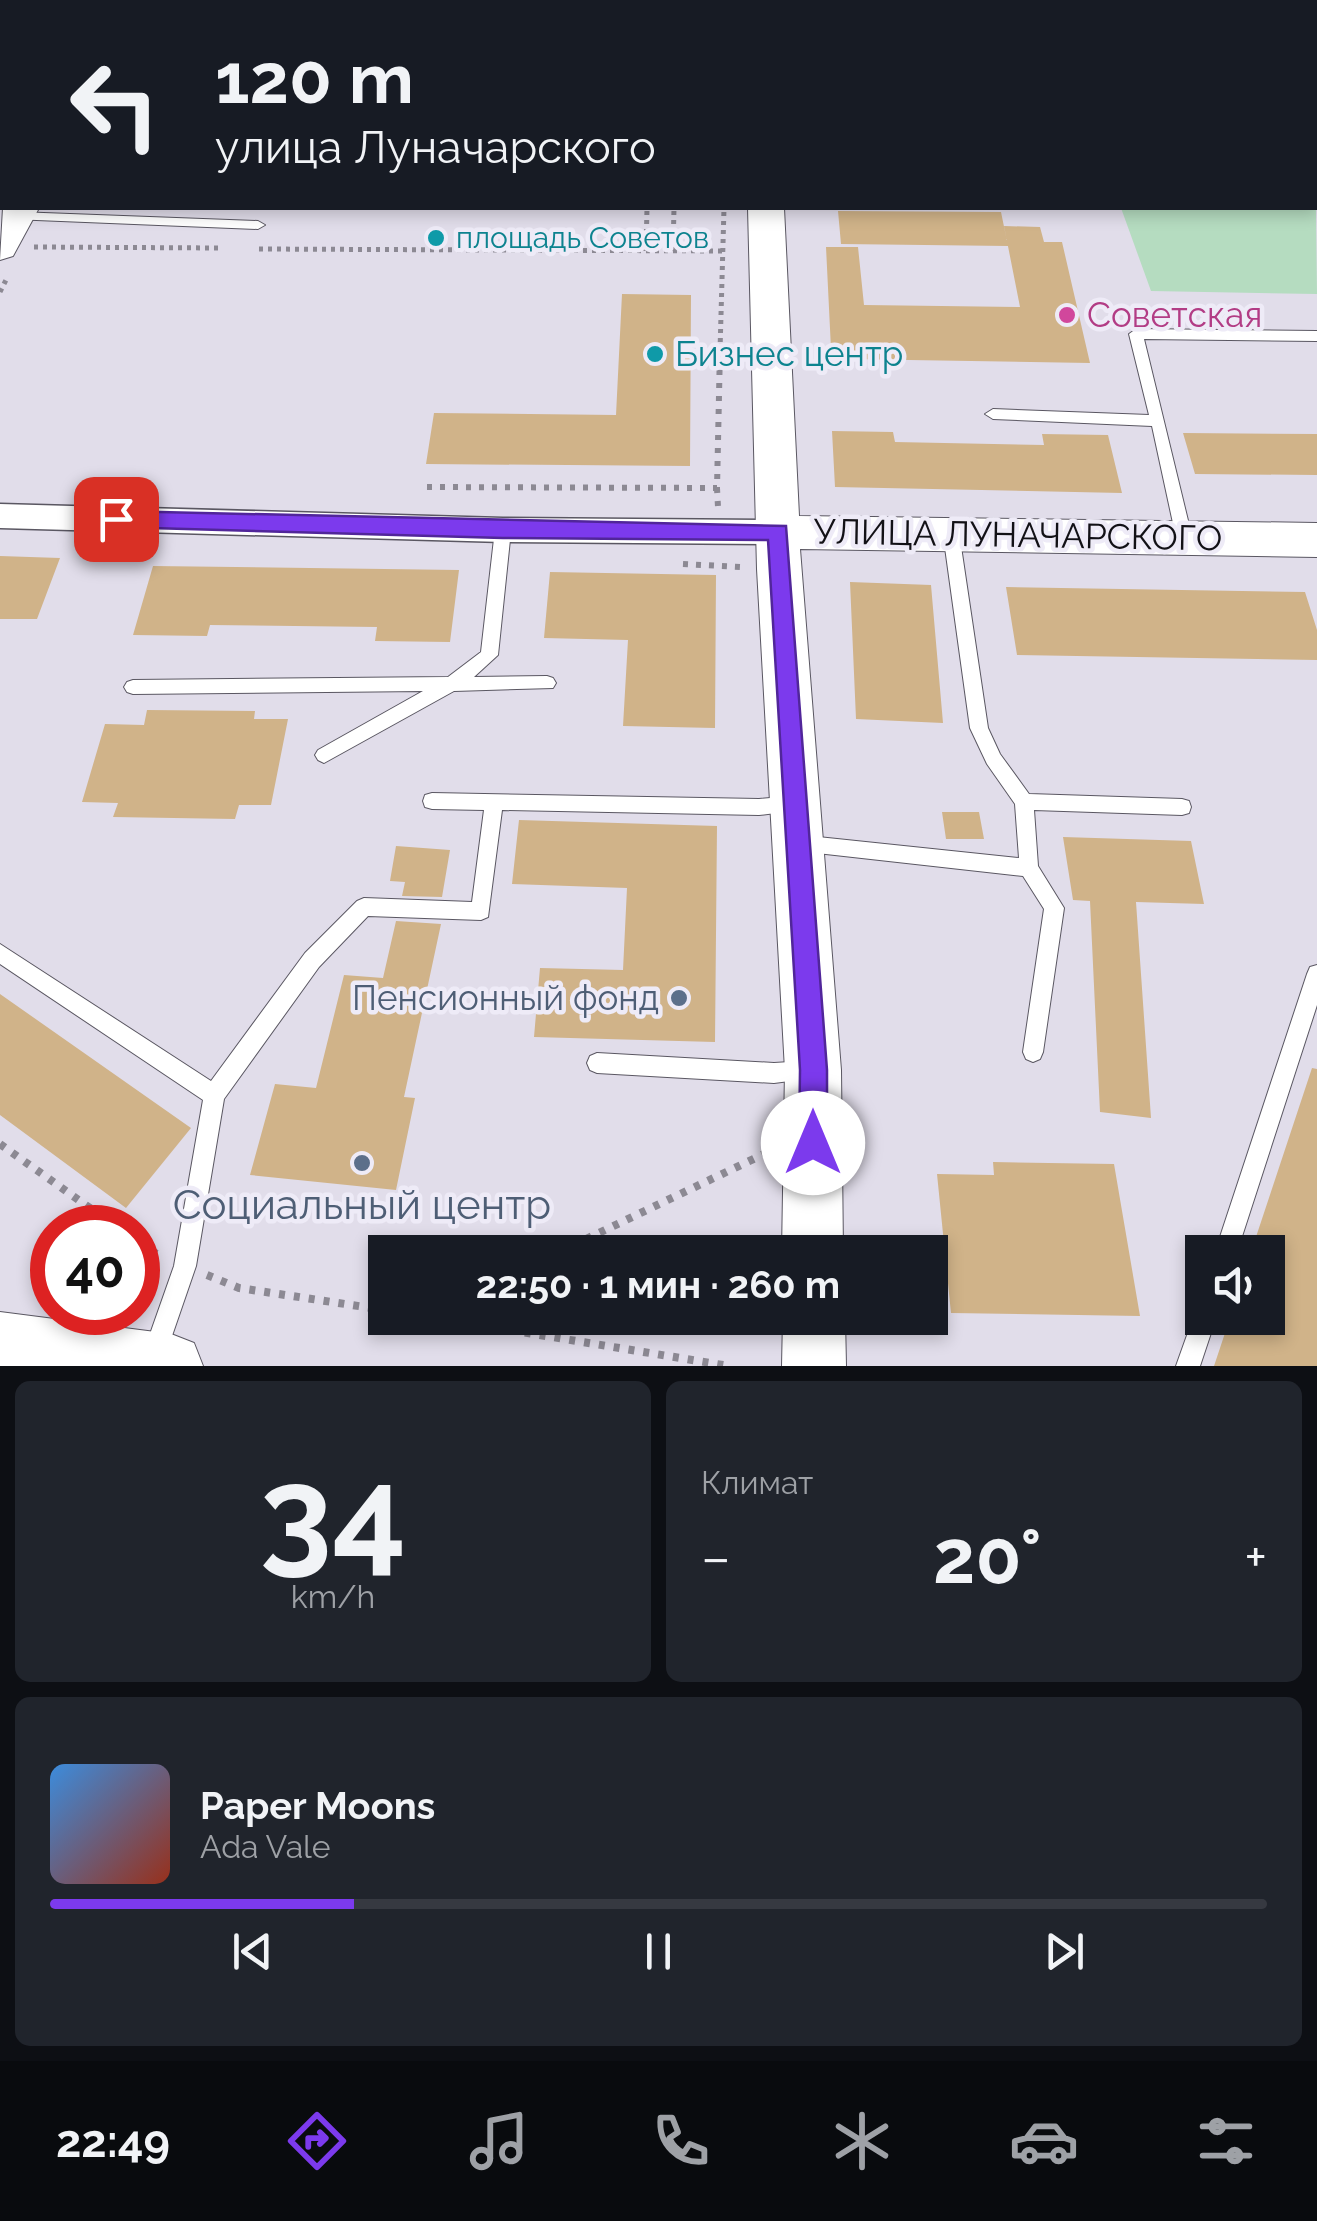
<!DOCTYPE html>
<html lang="ru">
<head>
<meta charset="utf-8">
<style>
	body { margin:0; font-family:Raleway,sans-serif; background:#20242c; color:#f1f3f6; height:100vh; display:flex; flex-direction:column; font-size:38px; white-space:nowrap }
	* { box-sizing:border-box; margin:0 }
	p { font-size:32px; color:#9ea1a6 }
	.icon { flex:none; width:55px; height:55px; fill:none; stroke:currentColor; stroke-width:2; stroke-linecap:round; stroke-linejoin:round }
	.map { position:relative; height:1366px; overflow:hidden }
	.drawer { display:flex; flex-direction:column; gap:15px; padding:15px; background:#0d0f14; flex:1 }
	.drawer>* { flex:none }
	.banner { position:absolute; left:0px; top:0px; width:1318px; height:210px; box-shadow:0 5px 15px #0003; background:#171b24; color:#f1f3f6; overflow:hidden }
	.fabs { position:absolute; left:1185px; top:1235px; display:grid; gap:20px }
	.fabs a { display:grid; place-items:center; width:100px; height:100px; border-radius:0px; background:#171b24; box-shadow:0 5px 15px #0003; font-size:50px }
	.speed { position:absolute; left:30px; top:1205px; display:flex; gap:20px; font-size:50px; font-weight:700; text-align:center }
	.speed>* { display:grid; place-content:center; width:130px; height:130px; border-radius:50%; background:#171b24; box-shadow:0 5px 15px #0003; line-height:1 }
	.speed .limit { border:15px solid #d22; background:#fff; color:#111 }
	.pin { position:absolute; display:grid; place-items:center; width:85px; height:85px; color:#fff; margin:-42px; border-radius:20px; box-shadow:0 5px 15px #0006 }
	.me { position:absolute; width:110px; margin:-55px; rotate:0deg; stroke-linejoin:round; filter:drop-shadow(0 0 8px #0008) }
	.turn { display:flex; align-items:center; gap:35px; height:210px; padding:0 50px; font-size:45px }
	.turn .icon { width:130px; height:130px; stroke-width:2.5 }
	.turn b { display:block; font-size:70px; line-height:85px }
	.big { font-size:75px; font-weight:700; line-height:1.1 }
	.drawer .tile { flex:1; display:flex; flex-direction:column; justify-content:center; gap:15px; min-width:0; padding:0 35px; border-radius:15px; background:#20242c }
	.drawer .dial { align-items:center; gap:0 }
	.dial b { font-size:130px; line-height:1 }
	.song { display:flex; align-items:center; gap:30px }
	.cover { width:120px; height:120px; border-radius:15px; background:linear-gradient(135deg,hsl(210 70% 55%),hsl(10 70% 35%)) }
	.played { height:10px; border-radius:5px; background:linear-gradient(90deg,#7c3aed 25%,#363941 25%) }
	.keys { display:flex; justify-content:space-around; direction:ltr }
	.heat { display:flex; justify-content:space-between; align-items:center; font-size:55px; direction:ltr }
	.drawer .tiles { flex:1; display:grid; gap:15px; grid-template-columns:1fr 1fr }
	.tile:last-child { grid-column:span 2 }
	.trip { position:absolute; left:368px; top:1235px; width:580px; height:100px; border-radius:0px; background:#171b24; box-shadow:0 5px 15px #0003; font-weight:700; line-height:100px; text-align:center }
	.menu { display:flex; height:160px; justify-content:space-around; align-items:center; background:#090b0e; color:#9ea1a6 }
	.menu .icon { width:70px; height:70px }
	.menu .on { color:#7c3aed }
	.menu b { font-size:45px; color:#f1f3f6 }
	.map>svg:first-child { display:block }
	.green { fill:#b5dcc0 }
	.building { fill:#d0b389 }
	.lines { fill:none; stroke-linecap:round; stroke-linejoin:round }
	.lane-casing { stroke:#5a5762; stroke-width:2 }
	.street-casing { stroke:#5a5762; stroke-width:3 }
	.secondary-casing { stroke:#5a5762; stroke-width:2 }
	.path-far2 { stroke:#8c8993; stroke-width:5; stroke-dasharray:4 5; stroke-linecap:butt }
	.path-far1 { stroke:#8c8993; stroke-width:6; stroke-dasharray:5 8; stroke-linecap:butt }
	.path { stroke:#8c8993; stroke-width:8; stroke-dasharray:6 9; stroke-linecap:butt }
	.lane { fill:#fff; fill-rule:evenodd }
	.street { fill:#fff; fill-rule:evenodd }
	.secondary { fill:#fff; fill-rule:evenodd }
	.route { fill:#7c3aed; stroke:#51269a; stroke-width:2.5 }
	.culture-dot { fill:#0f9aa8; stroke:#eeebf7; stroke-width:4 }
	.hotel-dot { fill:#d1479c; stroke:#eeebf7; stroke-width:4 }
	.service-dot { fill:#5c6f8a; stroke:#eeebf7; stroke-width:4 }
	.labels { text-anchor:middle; stroke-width:9; stroke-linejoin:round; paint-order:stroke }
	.far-culture-label { font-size:30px; fill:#0d838f; stroke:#eeebf7; text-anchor:start }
	.hotel-label { font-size:35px; fill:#b23c85; stroke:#eeebf7; text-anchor:start }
	.culture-label { font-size:35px; fill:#0d838f; stroke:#eeebf7; text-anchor:start }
	.street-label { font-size:35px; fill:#121116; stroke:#eeebf7 }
	.service-label { font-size:35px; fill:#4e5e75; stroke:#eeebf7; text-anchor:end }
	.near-service-label { font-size:42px; fill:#4e5e75; stroke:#eeebf7 }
</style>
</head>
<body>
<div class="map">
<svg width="1317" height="1366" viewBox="0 0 1317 1366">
	<rect width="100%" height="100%" fill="#e1ddea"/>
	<path class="green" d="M1315,136l2,158 -166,-3 -30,-83h194z"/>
	<path class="building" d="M838,211l163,1 7,34 -167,-2z
		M1004,226l36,1 4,15h18l28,121 -244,-4 -1,-10h-14l-5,-102h32l6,58 156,2z
		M622,294l69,1 -1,171 -264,-2 8,-51 182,2z
		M832,431l61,1 2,10 149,3 -2,-11 66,1 14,58 -287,-6z
		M1183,433l134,1v41l-122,-1z
		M0,556l60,2 -23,61h-37z
		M153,566l306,4 -9,72 -75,-1 2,-14 -167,-2 -3,11 -74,-1z
		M550,572l166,3 -1,153 -92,-2 5,-86 -84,-2z
		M850,582l81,3 12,138 -87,-4z
		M1006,587l299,5 12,38v30l-300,-5z
		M147,710l108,1 -1,8h34l-17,86h-32l-4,14 -122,-2 5,-14 -36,-1 23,-78 39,1z
		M942,812h37l5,27h-38z
		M519,820l198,6 -2,216 -181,-5 6,-69 83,2 4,-82 -115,-4z
		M1063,837l128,4 13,63 -68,-2 15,216 -51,-6 -10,-211 -17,-1z
		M396,846l54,4 -8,47 -40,-1 3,-14 -15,-1z
		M396,921l45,3 -37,173 11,1 -19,92 -146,-15 25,-91 41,4 28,-113 39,3z
		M0,994l191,134 -65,80 -126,-93z
		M1312,1068l5,1v297h-103l16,-48h38v-66h-17z
		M993,1162l121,2 26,152 -189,-3 -14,-139 57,1z"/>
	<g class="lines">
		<defs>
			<path id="lane" d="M311,0h12v2h-11z
				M1315,115h2v8h-2z
				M17,212l241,9 7,4 -7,4 -246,-10 -2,-3z
				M1136,329l181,2v10l-173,-2 48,198 -8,6 -8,-6 -24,-111 -159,-7 -8,-5 8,-5 156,6 -20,-81z
				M503,524l8,6 -13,125 -24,22 73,-1 6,2 3,5 -3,5 -99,3 -130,72 -6,-3 -3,-5 3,-5 105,-59 -290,3 -6,-2 -3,-5 3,-5 6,-2 315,-3 33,-25 14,-122z
				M951,527l8,6 29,195 12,26 29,40 153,5 7,2 2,6 -2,6 -7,2 -148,-5 4,56 26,42 -21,144 -3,7 -7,3 -7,-3 -3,-7 21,-143 -21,-33 -224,-25 -7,-2 -2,-6 2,-6 7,-2 220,23 -4,-54 -28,-40 -17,-36 -27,-195z
				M432,793l327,6 34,-3 7,2 2,6 -2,6 -41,5 -257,-5 -14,107 -7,3 -113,-4 -49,51 -95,132 -28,167 -33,96 -8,4 -8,-4 -4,-8 31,-88 29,-166 -203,-136v-20l211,137 94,-128 52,-52 7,-3 108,4 12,-92 -52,-1 -7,-2 -2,-6 2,-6z
				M1317,965v40l-80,247h-22l92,-278 3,-7z
				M597,1053l177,10 32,-2 7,3 3,7 -3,7 -39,5 -177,-10 -7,-3 -3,-7 3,-7z
				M1202,1307v11h14l-16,48h-24l20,-56z"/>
			<path id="street" d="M0,504l503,14 276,2 11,3 5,9 -5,9 -11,3 -276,-2 -503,-14z"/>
			<path id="secondary" d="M740,0h30v2h-30z
				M3,208h36l-26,48 -13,4z
				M748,208h36l15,308 518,7v34l-517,-8 41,521 2,182h-61l3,-182 -28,-501z
				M0,1312l171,22 23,9 9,23h-203z
				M783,1318h62l1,48h-64z"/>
		</defs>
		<use href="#lane" class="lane-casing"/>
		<use href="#street" class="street-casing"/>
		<use href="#secondary" class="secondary-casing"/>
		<path class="path-far2" d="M34,247l188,1
			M259,249l466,2
			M646,251l1,-43
			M673,251l1,-43
			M0,292l8,-16
			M720,351l4,-143"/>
		<path class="path-far1" d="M427,487l290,1 3,-139
			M717,488l1,19
			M683,564l58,3"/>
		<path class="path" d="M0,1144l118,84
			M138,1244l25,13
			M559,1252l207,-99
			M207,1275l32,13 146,22
			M436,1318l293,48"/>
		<use href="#lane" class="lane"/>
		<use href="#street" class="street"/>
		<use href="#secondary" class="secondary"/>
	</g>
	<path class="route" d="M116,511l670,15 41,544v73l-4,10 -10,4 -10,-4 -4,-10 1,-73 -32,-530 -265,-2 -387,-11 -10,-8z"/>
	<g class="culture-dot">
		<circle cx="436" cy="238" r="10"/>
		<circle cx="655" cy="354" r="10"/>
	</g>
	<circle class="hotel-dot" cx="1067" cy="315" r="10"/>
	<g class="service-dot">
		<circle cx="679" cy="998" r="10"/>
		<circle cx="362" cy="1163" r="10"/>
	</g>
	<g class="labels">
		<g class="far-culture-label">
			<text x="456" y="248">площадь Советов</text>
		</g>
		<g class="hotel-label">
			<text x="1087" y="327">Советская</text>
		</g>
		<g class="culture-label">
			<text x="675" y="366">Бизнес центр</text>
		</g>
		<g class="street-label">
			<text transform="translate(1018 535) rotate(1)" y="12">УЛИЦА ЛУНАЧАРСКОГО</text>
		</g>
		<g class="service-label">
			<text x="659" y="1010">Пенсионный фонд</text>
		</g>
		<g class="near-service-label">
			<text x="362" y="1219">Социальный центр</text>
		</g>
	</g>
</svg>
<div class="fabs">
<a><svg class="icon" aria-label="sound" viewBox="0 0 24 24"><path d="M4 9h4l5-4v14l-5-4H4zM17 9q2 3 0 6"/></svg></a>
</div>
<div class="speed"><div class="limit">40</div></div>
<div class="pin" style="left:116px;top:519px;background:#d93025"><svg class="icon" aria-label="arrive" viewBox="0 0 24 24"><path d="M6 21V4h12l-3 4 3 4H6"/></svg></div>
<svg class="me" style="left:813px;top:1143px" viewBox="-20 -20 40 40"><circle r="19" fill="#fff"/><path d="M0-13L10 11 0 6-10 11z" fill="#7c3aed"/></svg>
<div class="trip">22:50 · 1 мин · 260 m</div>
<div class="banner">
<div class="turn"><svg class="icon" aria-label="left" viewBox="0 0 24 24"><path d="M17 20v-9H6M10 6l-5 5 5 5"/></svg><div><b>120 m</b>улица Луначарского</div></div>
</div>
</div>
<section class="drawer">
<div class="tiles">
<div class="tile dial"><b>34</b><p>km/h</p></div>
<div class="tile"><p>Климат</p>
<div class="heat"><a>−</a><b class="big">20°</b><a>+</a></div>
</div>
<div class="tile">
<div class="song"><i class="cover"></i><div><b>Paper Moons</b><p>Ada Vale</p></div></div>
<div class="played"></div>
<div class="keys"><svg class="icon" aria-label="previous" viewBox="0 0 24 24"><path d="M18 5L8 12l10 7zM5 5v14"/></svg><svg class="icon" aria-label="pause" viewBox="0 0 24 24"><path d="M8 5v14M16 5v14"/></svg><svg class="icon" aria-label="next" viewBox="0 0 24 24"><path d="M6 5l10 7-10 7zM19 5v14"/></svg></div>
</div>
</div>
</section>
<nav class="menu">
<b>22:49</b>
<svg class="icon on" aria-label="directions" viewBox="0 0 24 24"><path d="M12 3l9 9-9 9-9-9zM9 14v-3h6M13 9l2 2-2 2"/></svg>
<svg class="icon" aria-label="music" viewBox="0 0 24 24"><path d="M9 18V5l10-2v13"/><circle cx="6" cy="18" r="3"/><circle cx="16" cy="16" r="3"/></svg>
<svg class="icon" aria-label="phone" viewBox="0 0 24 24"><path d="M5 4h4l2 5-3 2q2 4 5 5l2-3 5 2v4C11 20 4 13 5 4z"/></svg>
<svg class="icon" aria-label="climate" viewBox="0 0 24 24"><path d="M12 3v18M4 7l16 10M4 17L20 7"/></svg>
<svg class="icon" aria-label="car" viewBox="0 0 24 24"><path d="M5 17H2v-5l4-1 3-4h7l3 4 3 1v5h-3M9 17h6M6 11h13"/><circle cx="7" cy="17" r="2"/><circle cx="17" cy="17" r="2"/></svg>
<svg class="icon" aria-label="filters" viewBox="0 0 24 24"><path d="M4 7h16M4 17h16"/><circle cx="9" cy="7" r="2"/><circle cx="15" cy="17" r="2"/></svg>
</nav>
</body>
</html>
